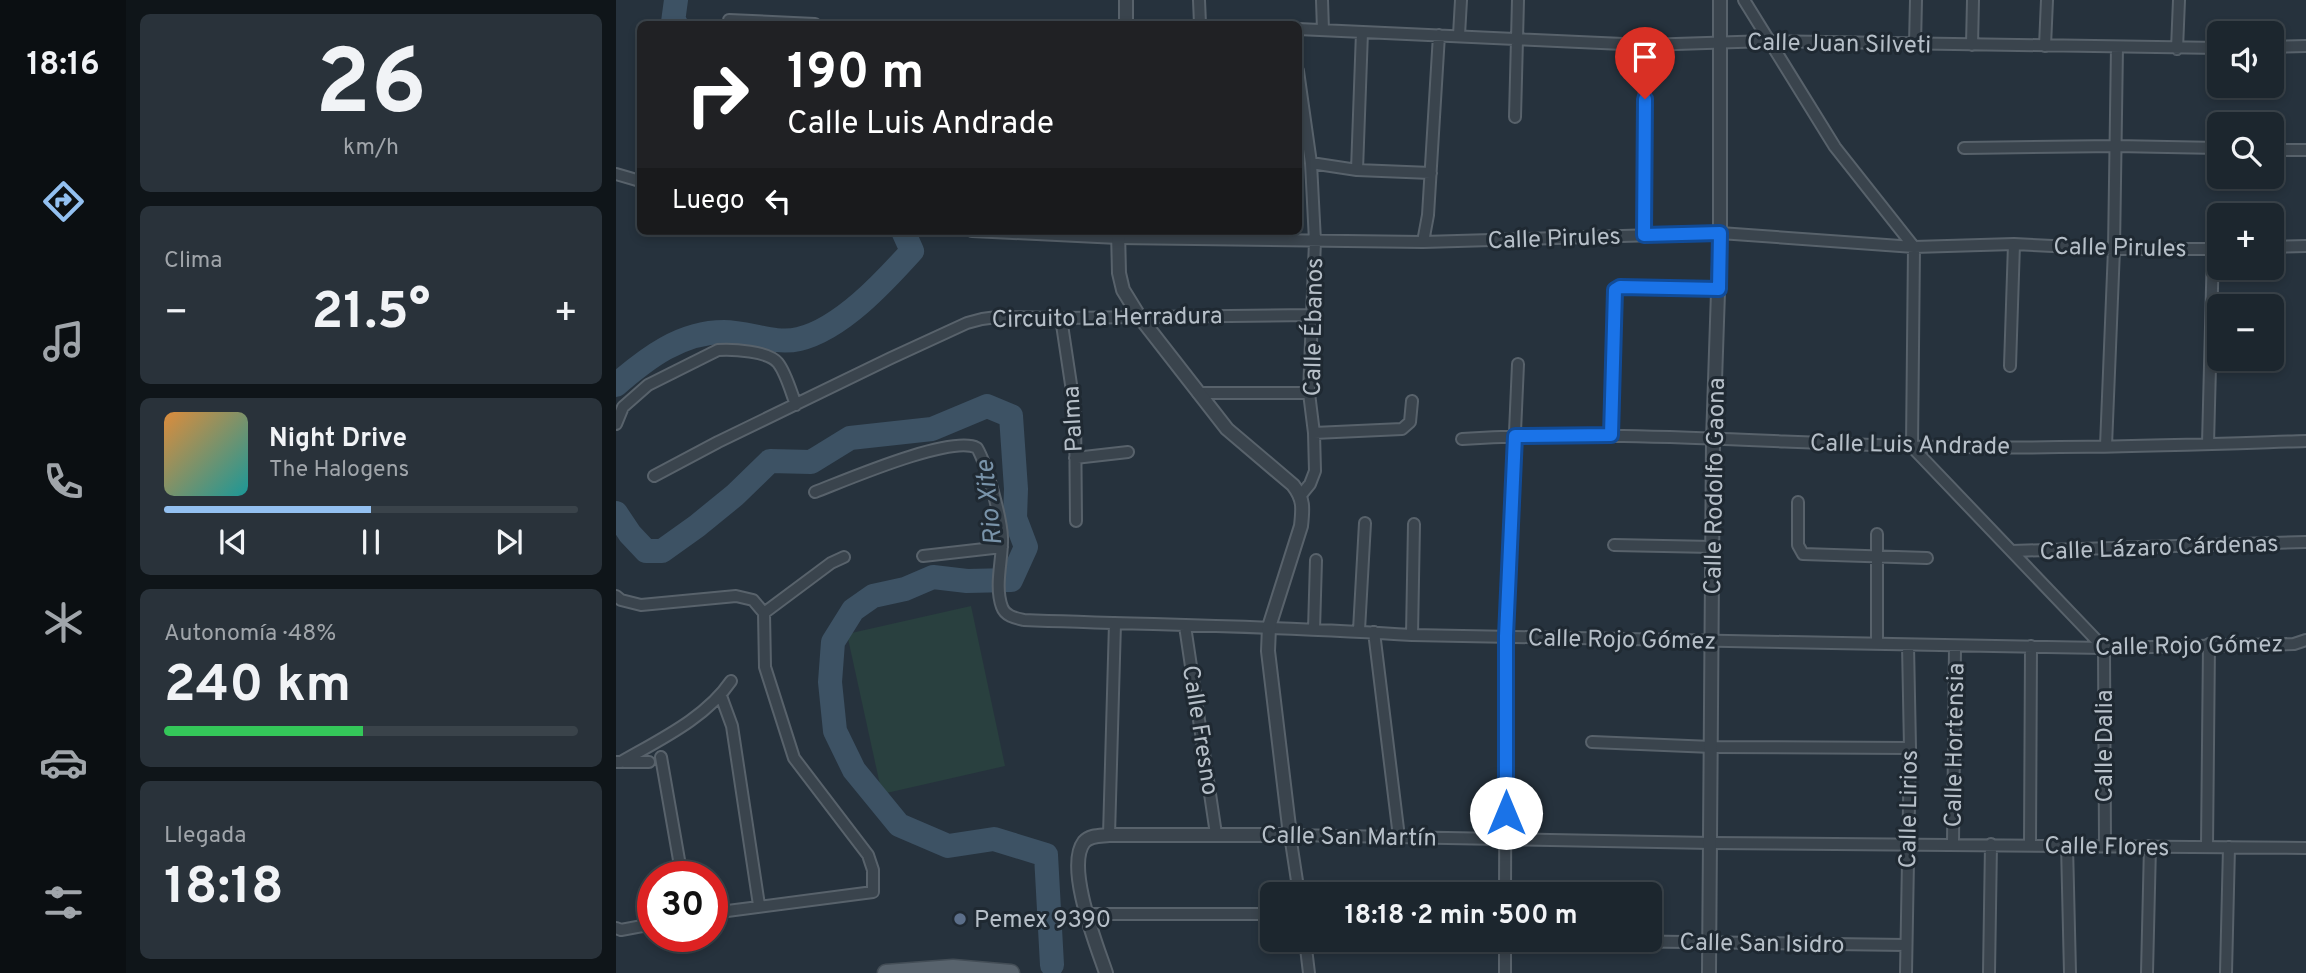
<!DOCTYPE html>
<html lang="es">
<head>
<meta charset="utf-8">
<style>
	body { margin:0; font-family:Overpass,sans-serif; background:#29323a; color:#f1f3f6; height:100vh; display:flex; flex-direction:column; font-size:26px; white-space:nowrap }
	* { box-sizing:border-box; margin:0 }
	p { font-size:23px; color:#a0a5aa }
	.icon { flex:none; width:38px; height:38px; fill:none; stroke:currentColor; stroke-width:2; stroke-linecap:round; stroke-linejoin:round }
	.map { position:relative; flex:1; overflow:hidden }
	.details { display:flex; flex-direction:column; gap:14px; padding:14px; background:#0f1519; width:490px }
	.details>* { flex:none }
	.guide { position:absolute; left:21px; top:21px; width:665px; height:214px; border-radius:10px; box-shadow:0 4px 10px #0003,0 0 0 2px #3a434a; background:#202124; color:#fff; overflow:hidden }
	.buttons { position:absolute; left:1591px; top:21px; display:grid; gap:14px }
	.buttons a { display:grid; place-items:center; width:77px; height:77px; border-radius:10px; background:#1c262e; box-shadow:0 4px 10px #0003,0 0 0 2px #3a434a; font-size:35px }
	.speed { position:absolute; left:21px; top:861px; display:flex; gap:14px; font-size:35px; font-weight:700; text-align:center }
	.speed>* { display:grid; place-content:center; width:91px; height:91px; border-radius:50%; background:#1c262e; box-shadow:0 4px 10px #0003,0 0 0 2px #3a434a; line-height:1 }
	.speed .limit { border:10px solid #d22; background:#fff; color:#111 }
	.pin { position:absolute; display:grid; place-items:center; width:60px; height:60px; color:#fff; margin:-72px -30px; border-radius:50% 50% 50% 0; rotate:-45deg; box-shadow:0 0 7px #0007 }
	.pin .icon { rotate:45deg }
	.me { position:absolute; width:77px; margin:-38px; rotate:0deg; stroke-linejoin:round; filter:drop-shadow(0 0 5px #0008) }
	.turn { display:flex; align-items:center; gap:24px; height:147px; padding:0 35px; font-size:32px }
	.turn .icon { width:91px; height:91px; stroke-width:2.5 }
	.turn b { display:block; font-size:49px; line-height:60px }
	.then { display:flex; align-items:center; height:66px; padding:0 35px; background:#0003; gap:14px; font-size:26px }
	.big { font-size:52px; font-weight:700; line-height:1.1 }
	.details .widget { flex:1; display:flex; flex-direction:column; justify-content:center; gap:10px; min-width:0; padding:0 24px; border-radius:10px; background:#29323a }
	.details .dial { align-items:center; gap:0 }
	.dial b { font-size:91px; line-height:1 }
	.song { display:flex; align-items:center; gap:21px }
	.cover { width:84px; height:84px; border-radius:10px; background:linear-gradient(135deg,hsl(30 70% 55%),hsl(180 70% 35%)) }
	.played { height:7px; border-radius:4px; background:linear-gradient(90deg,#93c0f0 50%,#3a434a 50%) }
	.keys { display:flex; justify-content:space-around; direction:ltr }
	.heat { display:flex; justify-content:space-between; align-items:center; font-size:38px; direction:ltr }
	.charge { height:10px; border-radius:5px; background:linear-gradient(90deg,#34c759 48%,#3a434a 0) }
	.trip { position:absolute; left:644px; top:882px; width:402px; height:70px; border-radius:10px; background:#1c262e; box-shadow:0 4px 10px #0003,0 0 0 2px #3a434a; font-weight:700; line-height:70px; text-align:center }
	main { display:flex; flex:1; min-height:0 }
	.menu { display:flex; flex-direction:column; width:126px; justify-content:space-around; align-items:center; background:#0b0f12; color:#a0a5aa }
	.menu .icon { width:49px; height:49px }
	.menu .selected { color:#93c0f0 }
	.menu b { font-size:32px; color:#f1f3f6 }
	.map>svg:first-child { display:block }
	.green { fill:#29403f }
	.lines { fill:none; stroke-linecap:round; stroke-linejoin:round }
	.river { stroke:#3d5264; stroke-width:24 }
	.minor-casing { stroke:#58626b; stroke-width:14 }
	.tertiary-casing { stroke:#58626b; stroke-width:16 }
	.primary-casing { stroke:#434d56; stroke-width:19 }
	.minor { stroke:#3a444d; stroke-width:10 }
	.tertiary { stroke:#3a444d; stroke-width:12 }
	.primary { stroke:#58636d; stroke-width:16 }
	.route-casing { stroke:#114b97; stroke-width:18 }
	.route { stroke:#1a73e8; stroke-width:12 }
	.service-dot { fill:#5c6f8a; stroke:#1f2932; stroke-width:2.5 }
	.labels { text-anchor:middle; stroke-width:6; stroke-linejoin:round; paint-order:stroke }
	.street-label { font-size:24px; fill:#b6bfc8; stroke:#1f2932 }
	.poi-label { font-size:24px; fill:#b6bfc8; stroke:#1f2932; text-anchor:start }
	.water-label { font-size:26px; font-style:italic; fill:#7993a9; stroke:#1f2932 }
</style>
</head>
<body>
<main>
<nav class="menu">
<b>18:16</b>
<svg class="icon selected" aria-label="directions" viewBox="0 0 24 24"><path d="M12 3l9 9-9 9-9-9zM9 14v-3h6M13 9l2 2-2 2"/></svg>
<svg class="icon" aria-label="music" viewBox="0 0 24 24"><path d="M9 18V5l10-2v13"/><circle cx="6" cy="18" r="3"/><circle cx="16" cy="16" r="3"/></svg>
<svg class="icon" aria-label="phone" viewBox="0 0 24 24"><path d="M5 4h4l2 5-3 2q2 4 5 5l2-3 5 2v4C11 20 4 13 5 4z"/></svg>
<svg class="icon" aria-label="climate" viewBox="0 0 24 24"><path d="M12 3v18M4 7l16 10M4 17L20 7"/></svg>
<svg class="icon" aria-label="car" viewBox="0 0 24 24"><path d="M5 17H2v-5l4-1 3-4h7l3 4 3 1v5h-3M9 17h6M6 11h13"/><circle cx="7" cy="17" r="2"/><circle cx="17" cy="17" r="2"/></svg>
<svg class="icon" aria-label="filters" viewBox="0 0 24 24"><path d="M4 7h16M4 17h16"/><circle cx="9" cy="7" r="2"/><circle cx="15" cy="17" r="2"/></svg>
</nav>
<section class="details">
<div class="widget dial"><b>26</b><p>km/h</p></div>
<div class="widget"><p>Clima</p>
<div class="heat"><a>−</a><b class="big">21.5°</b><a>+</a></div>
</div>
<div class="widget">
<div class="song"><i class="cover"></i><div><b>Night Drive</b><p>The Halogens</p></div></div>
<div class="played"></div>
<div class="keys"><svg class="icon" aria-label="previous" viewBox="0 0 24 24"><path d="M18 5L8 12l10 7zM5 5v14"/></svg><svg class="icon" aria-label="pause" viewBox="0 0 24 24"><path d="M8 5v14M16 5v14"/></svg><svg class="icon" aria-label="next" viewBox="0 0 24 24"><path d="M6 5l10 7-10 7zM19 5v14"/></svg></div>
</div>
<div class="widget"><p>Autonomía · 48%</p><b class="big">240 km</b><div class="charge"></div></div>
<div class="widget"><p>Llegada</p><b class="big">18:18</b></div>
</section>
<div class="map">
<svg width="1690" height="973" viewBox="0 0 1690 973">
	<rect width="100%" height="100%" fill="#26323d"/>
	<path class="green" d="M355,606l34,160 -123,28 -35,-160z"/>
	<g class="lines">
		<path class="river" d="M60,24l-3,-2 3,-22
			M0,385c31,-27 65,-53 108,-53 25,0 50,13 75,7 42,-10 85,-57 113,-88l-9,-20
			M0,513l14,21 16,17h16l35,-25 38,-31 35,-34 41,1 39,-24 82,-9 55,-23 24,10 5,73 -1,29 11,29 -15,33 -44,1 -34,-4 -28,12 -32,7 -20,14 -20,32 -3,40 5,49 19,39 45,55 49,21 46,-7 52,16 6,110"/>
		<defs>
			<path id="minor" d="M583,0l1,24
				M706,0l1,30
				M1128,0l91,147 79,100 -2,200 192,201 1,197
				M113,20l86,4
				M682,29l347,16 123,-4 451,7
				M843,35l2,-35
				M1299,44l1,-44
				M1356,45l1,-45
				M1429,46l2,-46
				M1656,47l34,-1
				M1561,49l2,-49
				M682,71l13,92 4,78 -6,152 5,40 1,38 -5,13 -9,11
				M899,117l3,-117
				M1348,148l152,-2 103,2
				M1656,150h34
				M695,163l46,7 74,3
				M741,170l5,-138
				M0,174l24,7
				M356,231l146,7 305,4 297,-9 194,14 100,-3 100,5h105
				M1028,235l1,-190
				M807,242l5,-27 11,-180
				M1656,247l34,-1
				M445,318l14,93 1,110
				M1394,366l4,-122
				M582,393h111
				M0,424l7,-17 25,-22 70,-35c14,-1 51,1 60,13 8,10 13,29 18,42
				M698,433l88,-4 8,-7 2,-21
				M995,435l4,-145 5,-3 99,2
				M846,439c149,-9 297,3 446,7 132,4 266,-1 398,-5
				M1592,444l5,-195
				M1490,446l8,-197 3,-202
				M459,458l53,-6
				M38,476l64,-34 173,-84 76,-35 15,-4 15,-2 64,1 250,-3
				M199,492c29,-11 137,-58 162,-44 10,17 24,69 25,89 1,22 -8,48 0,70 3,9 13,11 22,13 129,5 259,6 388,15l692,13 190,-4 12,-4
				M1182,502v43l5,9 124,4
				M1261,534v110
				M998,545l99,2
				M1396,551l294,-9
				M307,556l79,-9
				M0,596l5,4 20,5 95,-9 17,4 11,13
				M148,613l67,-50 13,-6
				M569,626l31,208
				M698,630l2,-70
				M743,630l6,-107
				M758,632l25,205
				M796,635l2,-111
				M105,696l11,30 27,179
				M976,742l120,5 198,1
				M45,757l21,120
				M0,762h5c38,-22 85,-44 110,-81
				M8,762h25
				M493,835l6,-212
				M1337,844l2,-198
				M1414,845l1,-199
				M1451,845l3,128
				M1591,847l2,-203
				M683,894l-9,-59 421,8 595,5
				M889,894l1,-258 12,-272
				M96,913l161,-21v-22l-5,-15 -74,-97 -29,-91 -1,-54
				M470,914h186
				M0,928l5,2 32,-6
				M689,940l4,33
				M918,940l372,5
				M889,973v-33
				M1290,973l4,-225 -2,-103
				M1373,973l2,-129
				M1531,973l3,-127
				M1610,973l3,-126"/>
			<path id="tertiary" d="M510,24v-24
				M490,973c-9,-27 -41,-106 -22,-131 6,-7 16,-6 25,-7h181l-22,-184 1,-24 32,-101c2,-18 3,-27 -8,-41l-66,-56 -88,-113 -16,-26 -4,-17 -1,-42
				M1093,973l4,-533 7,-207v-233"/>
			<path id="primary" d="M270,973l67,-5 58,5"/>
		</defs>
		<use href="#minor" class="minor-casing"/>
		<use href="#tertiary" class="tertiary-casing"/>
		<use href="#primary" class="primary-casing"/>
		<use href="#minor" class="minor"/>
		<use href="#tertiary" class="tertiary"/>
		<use href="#primary" class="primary"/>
	</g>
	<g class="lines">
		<defs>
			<path id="route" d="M890,813v-177l9,-200 96,-1 4,-145 5,-3 99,2 1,-56 -76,2 1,-136"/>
		</defs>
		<use href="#route" class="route-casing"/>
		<use href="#route" class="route"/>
	</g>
	<circle class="service-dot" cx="344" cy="919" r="7"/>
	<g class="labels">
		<g class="street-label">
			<text transform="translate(1223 43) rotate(1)" y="8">Calle Juan Silveti</text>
			<text transform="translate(938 238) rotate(-2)" y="8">Calle Pirules</text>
			<text transform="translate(1504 247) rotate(1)" y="8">Calle Pirules</text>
			<text transform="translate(491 317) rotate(-1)" y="8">Circuito La Herradura</text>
			<text transform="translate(697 327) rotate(-89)" y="8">Calle Ébanos</text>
			<text transform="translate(456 419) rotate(-93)" y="8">Palma</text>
			<text transform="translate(1294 444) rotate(1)" y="8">Calle Luis Andrade</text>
			<text transform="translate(1098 486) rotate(-89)" y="8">Calle Rodolfo Gaona</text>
			<text transform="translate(1543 547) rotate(-2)" y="8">Calle Lázaro Cárdenas</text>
			<text transform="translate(1006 639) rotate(1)" y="8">Calle Rojo Gómez</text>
			<text transform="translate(1573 645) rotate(-1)" y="8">Calle Rojo Gómez</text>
			<text transform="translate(585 730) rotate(81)" y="8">Calle Fresno</text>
			<text transform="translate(1338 745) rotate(-89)" y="8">Calle Hortensia</text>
			<text transform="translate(1488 746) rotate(-90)" y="8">Calle Dalia</text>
			<text transform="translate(1292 809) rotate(-89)" y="8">Calle Lirios</text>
			<text transform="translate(733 836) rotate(1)" y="8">Calle San Martín</text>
			<text transform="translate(1491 846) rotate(1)" y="8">Calle Flores</text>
			<text transform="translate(1146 943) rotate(1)" y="8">Calle San Isidro</text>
		</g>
		<g class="poi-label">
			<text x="358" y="927">Pemex 9390</text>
		</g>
		<g class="water-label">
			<text transform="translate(372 503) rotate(-96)" y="9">Rio Xite</text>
		</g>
	</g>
</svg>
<div class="buttons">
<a><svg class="icon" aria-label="sound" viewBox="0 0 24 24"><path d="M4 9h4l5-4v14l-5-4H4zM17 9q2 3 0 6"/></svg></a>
<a><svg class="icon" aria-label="search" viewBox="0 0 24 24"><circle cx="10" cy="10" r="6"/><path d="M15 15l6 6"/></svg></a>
<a>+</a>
<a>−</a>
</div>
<div class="speed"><div class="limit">30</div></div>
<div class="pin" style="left:1029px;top:99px;background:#d93025"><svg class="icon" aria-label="arrive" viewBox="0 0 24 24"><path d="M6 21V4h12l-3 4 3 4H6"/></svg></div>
<svg class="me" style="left:890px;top:813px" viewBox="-20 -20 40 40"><circle r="19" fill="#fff"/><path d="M0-13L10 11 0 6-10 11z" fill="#1a73e8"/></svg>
<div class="trip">18:18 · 2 min · 500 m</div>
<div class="guide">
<div class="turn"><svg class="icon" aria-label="right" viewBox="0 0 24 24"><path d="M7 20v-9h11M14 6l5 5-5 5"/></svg><div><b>190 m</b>Calle Luis Andrade</div></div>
<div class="then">Luego<svg class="icon" aria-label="left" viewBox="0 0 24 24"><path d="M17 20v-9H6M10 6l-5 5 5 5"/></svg></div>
</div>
</div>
</main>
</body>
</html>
